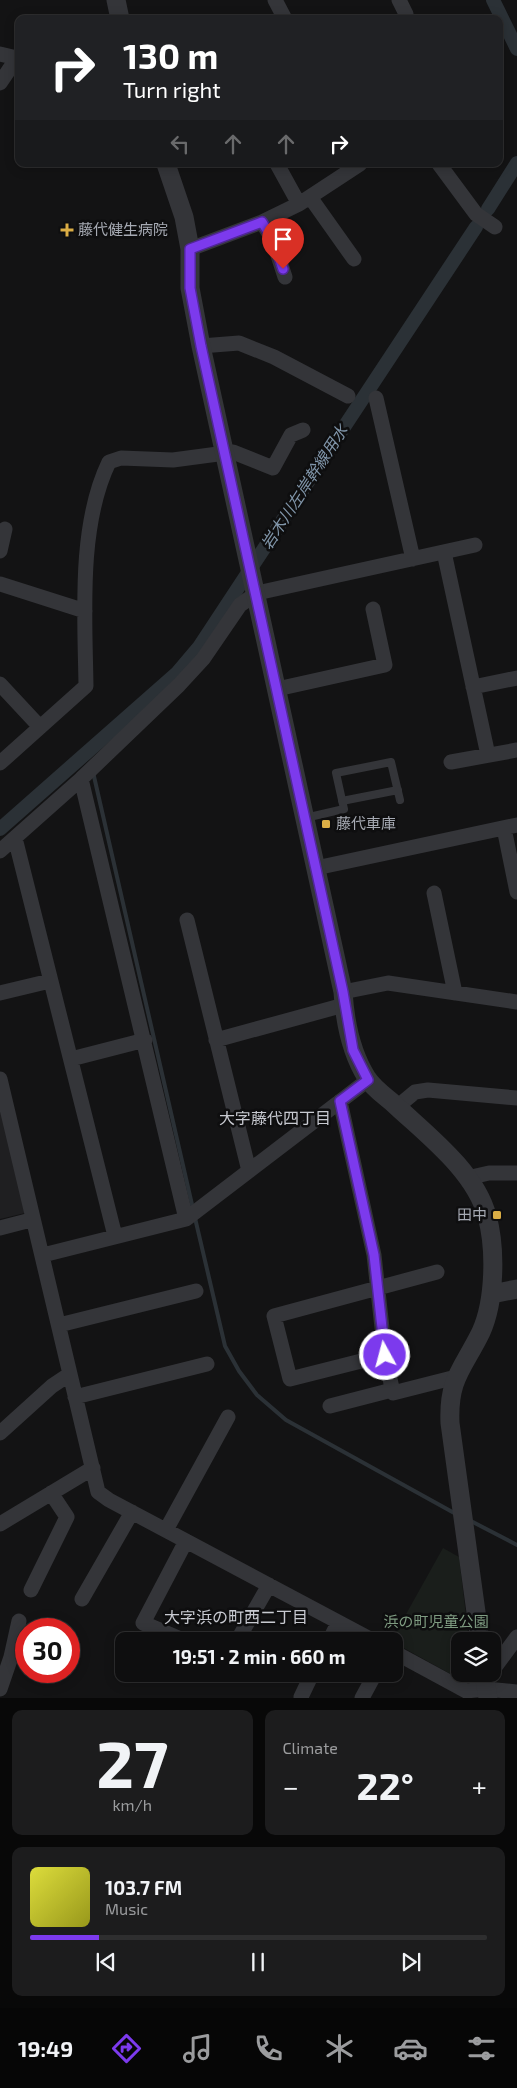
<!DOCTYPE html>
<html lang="en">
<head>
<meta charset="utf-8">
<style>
	body { margin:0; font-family:"Exo 2","Noto Sans JP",sans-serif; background:#1c1c1d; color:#f1f3f6; height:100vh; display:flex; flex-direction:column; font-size:19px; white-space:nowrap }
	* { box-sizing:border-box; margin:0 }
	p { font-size:16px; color:#9b9c9e }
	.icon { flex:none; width:28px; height:28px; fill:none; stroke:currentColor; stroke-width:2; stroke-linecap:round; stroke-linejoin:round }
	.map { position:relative; height:1698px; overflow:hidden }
	.side { display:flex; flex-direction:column; gap:12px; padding:12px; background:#080808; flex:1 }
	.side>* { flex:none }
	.hud { position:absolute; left:15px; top:15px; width:488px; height:152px; border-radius:10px; box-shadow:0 2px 12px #0003,0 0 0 1px #2e2e2f; background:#202124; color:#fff; overflow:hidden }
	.tools { position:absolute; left:451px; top:1632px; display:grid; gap:10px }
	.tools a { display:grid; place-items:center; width:50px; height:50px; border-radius:10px; background:#0e0e0f; box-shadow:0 2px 12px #0003,0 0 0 1px #2e2e2f; font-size:25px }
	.speed { position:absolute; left:15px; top:1618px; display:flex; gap:10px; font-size:25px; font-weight:700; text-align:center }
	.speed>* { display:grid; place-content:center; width:65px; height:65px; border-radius:50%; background:#0e0e0f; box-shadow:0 2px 12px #0003,0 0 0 1px #2e2e2f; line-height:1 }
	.speed .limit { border:8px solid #d22; background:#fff; color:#111 }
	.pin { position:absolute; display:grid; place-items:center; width:42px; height:42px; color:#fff; margin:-51px -21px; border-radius:50% 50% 50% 0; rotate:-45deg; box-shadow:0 0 5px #0007 }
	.pin .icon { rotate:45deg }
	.me { position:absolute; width:55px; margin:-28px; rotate:353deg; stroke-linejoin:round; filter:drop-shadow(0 0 4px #0008) }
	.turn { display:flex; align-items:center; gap:18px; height:105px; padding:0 25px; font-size:22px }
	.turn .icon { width:65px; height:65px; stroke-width:2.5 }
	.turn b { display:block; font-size:35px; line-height:42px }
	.lanes { display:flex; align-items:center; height:48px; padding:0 25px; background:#0003; justify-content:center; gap:25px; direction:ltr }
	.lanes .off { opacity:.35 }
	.big { font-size:38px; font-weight:700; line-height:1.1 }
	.side .card { flex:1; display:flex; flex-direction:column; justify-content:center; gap:8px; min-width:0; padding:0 18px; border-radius:10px; background:#1c1c1d }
	.side .dial { align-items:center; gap:0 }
	.dial b { font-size:65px; line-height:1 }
	.song { display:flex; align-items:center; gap:15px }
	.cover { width:60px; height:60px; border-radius:8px; background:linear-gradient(135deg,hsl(60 70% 55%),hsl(60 70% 35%)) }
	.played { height:5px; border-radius:2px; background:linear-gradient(90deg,#7c3aed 15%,#2e2e2f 15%) }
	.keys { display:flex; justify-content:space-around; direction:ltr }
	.heat { display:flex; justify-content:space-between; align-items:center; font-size:28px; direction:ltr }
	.side .tiles { flex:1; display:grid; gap:12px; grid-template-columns:1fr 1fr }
	.card:last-child { grid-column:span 2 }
	.trip { position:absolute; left:115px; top:1632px; width:288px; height:50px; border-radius:10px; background:#0e0e0f; box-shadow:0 2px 12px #0003,0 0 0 1px #2e2e2f; font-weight:700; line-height:50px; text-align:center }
	.dock { display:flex; height:80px; justify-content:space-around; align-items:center; background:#060606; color:#9b9c9e }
	.dock .icon { width:35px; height:35px }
	.dock .current { color:#7c3aed }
	.dock b { font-size:22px; color:#f1f3f6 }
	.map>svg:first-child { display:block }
	.built { fill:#1f1f21 }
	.green { fill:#1a1e1b }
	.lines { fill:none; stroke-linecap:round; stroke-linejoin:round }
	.stream { stroke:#2b3136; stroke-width:4 }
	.canal { stroke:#2b3136; stroke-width:14 }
	.service { stroke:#343539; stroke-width:8 }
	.minor { stroke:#343539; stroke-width:15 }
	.tertiary { stroke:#343539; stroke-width:19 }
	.route-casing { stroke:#51269a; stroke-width:12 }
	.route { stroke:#7c3aed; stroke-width:9 }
	.poi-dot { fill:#daad45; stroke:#0e0e0f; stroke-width:2 }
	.labels { text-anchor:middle; stroke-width:5; stroke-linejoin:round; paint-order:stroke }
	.poi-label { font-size:15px; fill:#a6aab3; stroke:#0e0e0f; text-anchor:start }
	.park-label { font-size:15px; fill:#7f9c82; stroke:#0e0e0f }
	.water-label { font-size:16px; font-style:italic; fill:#8196aa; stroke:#0e0e0f }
	.neighbourhood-label { font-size:16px; fill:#c7c9d0; stroke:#0e0e0f }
</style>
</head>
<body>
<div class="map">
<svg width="517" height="1698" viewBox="0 0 517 1698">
	<rect width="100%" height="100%" fill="#131314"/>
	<path class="built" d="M0,1103l25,110 -25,6z"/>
	<path class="green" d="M443,1548l16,9 10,84h-9v33h13l1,9 -9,-1 -74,-41z"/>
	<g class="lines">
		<path class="stream" d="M93,772l100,437
			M195,1218l30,128 14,25 18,24 29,25 170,94
			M469,1520l48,25"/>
		<path class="canal" d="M493,0l24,49
			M488,209l29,-46
			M0,829l177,-156 22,-26 277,-420"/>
		<path class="service" d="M342,801l56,-11
			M305,818l39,-9 -8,-36 55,-11 9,38"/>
		<path class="minor" d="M275,0l10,19
			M399,0l7,14
			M0,54l17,4 -17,25
			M277,164l22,40
			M439,164l37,50 19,13
			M310,197l44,62
			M262,222l11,18 12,37
			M190,249l72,-27 37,-18 61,-40
			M201,346l38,-3 35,14 74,39
			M376,398l37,161
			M0,551l5,-22
			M444,552l44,203
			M0,584l85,27
			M0,684l40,43
			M473,687l44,-9
			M277,689l108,-24 -12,-56
			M451,762l66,-12
			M0,763l86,-77c-1,-70 -8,-160 23,-224l12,-4 52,2 60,-8 40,16 18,-33 12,-5
			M81,779l105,440
			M504,828l13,64
			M15,838l100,398
			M0,851l81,-72 98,-94 24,-26 37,-54 17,-12 218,-48
			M316,868l201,-43
			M434,893l21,100
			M187,920l62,251
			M343,992l45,-9 129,19
			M0,993l50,-12
			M216,1040l128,-35
			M71,1059l74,-19
			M0,1079l98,413 11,8 265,141
			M340,1101l34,154 11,100 8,38 63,-16
			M397,1107l18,-15 13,-2 89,8
			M467,1178l22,-5h28
			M0,1228l27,-7
			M43,1255l143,-36 182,-139
			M59,1325l137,-34
			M385,1355l-95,24 -16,-63 163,-44
			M75,1397l132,-33
			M330,1406l62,-16
			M0,1433l52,-47 18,-12
			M0,1524l93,-56
			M166,1530l62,-113
			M31,1590l36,-73 -16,-24
			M82,1599l50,-87
			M185,1641l-42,-18 43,-82
			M237,1641l32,-56
			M329,1641l9,-18
			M394,1652l72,39 20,-2 31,3
			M492,1671l25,-34
			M0,1689l11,-32 8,-36
			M301,1697l11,-23
			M362,1698l13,-24"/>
		<path class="tertiary" d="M116,0l4,19
			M166,164l18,53 6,32v39l11,58 142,646c2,30 8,61 24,86 6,10 19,19 27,26 33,31 81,67 93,112 9,33 8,85 -6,116 -18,37 -33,46 -31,91l30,218
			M492,1294l25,-5
			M484,1674l4,24"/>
	</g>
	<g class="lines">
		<defs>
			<path id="route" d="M283,269l-10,-29 -11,-18 -72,27v39l11,58 142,646 10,58 15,30 -28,21 34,154 11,100"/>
		</defs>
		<use href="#route" class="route-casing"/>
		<use href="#route" class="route"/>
	</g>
	<g class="poi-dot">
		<path d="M64.5 222.5h5v5h5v5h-5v5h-5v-5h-5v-5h5z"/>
		<rect x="321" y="819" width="10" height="10" rx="2.5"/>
		<rect x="492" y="1210" width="10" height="10" rx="2.5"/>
	</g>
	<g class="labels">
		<g class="poi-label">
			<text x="78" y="235">藤代健生病院</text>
			<text x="336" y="829">藤代車庫</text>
			<text x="487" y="1220" text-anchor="end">田中</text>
		</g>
		<g class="park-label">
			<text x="436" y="1627">浜の町児童公園</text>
		</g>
		<g class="water-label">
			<text transform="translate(304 487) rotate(-57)" y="6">岩木川左岸幹線用水</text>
		</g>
		<g class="neighbourhood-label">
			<text x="275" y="1124">大字藤代四丁目</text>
			<text x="236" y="1623">大字浜の町西二丁目</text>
		</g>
	</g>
</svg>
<div class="tools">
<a><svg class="icon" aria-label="layers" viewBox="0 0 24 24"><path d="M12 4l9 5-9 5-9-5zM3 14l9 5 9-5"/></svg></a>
</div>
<div class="speed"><div class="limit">30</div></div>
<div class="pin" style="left:283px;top:269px;background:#d93025"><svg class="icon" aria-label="arrive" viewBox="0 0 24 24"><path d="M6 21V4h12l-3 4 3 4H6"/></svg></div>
<svg class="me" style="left:385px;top:1355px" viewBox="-20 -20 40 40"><circle r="17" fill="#7c3aed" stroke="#fff" stroke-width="3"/><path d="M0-11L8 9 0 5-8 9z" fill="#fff"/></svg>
<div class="trip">19:51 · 2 min · 660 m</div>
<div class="hud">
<div class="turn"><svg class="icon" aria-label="right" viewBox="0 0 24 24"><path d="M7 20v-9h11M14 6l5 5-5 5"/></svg><div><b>130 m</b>Turn right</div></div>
<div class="lanes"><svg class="icon off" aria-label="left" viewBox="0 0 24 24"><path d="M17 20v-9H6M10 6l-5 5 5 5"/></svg><svg class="icon off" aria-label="ahead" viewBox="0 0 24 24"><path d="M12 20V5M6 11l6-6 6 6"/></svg><svg class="icon off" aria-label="ahead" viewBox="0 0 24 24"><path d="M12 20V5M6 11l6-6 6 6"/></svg><svg class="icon" aria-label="right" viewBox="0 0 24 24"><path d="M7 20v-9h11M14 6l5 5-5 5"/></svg></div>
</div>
</div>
<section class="side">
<div class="tiles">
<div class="card dial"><b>27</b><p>km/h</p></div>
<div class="card"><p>Climate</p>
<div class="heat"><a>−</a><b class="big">22°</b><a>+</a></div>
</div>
<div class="card">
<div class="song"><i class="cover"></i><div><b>103.7 FM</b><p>Music</p></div></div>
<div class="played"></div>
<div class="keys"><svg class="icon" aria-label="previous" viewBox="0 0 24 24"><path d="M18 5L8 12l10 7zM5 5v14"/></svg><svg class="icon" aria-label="pause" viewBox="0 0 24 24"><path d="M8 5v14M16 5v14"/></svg><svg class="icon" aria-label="next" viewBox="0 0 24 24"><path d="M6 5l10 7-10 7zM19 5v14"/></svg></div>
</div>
</div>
</section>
<nav class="dock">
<b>19:49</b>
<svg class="icon current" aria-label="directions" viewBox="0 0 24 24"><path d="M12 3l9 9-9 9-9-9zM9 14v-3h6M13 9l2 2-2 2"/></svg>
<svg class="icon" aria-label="music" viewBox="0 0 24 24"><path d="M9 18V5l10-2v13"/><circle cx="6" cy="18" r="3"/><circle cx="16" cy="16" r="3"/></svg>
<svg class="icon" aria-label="phone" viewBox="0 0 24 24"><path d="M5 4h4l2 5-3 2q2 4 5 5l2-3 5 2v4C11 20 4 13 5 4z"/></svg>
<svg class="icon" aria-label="climate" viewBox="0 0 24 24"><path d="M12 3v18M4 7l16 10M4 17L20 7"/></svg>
<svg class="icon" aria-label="car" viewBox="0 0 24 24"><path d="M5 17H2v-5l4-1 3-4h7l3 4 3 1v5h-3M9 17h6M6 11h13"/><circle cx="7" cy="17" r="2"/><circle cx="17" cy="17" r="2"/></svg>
<svg class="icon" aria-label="filters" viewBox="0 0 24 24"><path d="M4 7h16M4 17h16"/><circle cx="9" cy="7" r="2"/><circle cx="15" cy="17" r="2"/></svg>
</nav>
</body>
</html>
